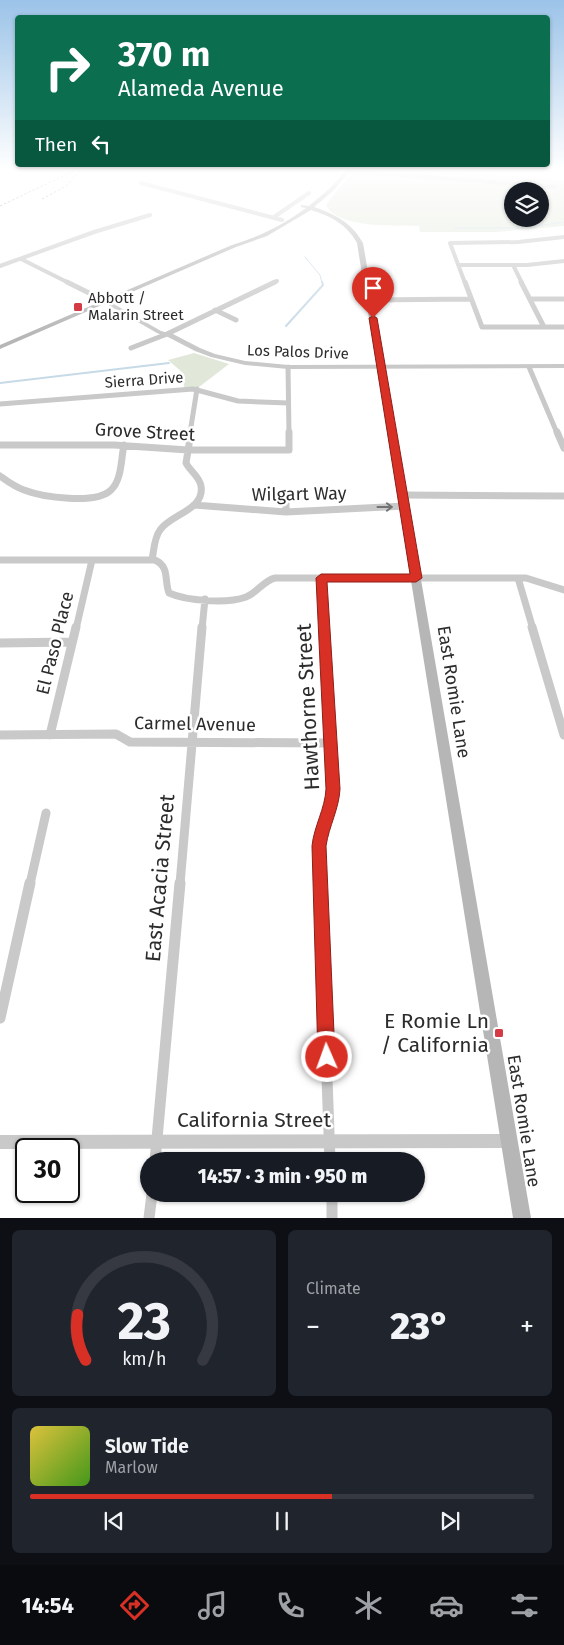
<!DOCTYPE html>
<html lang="en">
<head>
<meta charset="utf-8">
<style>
	body { margin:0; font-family:"Fira Sans",sans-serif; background:#20242c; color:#f1f3f6; height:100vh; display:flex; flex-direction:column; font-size:19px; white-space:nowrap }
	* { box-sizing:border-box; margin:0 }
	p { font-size:16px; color:#9ea1a6 }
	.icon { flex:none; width:28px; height:28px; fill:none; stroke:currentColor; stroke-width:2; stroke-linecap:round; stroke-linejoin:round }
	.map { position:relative; height:1218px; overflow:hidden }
	.side { display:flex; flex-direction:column; gap:12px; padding:12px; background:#0d0f14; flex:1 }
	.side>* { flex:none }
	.top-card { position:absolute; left:15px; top:15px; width:535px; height:152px; border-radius:5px; box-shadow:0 1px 4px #0004; background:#0b6e4f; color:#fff; overflow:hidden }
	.controls { position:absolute; left:504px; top:182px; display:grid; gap:10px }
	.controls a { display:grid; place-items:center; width:45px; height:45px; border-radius:50%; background:#171b24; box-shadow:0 1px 4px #0004; font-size:25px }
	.speed { position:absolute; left:15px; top:1138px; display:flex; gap:10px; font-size:25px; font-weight:700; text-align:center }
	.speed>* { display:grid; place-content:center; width:65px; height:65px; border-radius:50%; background:#171b24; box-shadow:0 1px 4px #0004; line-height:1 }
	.speed .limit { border:2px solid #111; border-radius:8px; background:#fff; color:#111 }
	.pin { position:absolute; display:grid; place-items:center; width:42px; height:42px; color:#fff; margin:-51px -21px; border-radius:50% 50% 50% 0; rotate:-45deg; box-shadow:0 0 5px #0007 }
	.pin .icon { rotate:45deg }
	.me { position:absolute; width:55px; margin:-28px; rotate:358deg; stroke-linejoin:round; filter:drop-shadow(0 0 4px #0008) }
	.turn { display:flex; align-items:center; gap:18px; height:105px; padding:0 20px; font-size:22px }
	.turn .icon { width:65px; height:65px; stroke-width:2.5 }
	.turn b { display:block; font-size:35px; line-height:42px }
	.then { display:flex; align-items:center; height:48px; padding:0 20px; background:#0003; gap:10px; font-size:19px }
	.big { font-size:38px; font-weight:800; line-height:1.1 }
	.side .tile { flex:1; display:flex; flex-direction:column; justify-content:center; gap:8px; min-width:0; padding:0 18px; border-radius:8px; background:#20242c }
	.side .dial { align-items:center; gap:0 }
	.dial svg { height:130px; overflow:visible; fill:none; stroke:#363941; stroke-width:7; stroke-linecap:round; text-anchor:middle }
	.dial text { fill:#f1f3f6; stroke:none }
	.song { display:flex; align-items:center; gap:15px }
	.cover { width:60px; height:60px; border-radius:8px; background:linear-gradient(135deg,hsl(50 70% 55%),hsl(100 70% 35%)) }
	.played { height:5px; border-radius:2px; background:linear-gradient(90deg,#d93025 60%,#363941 60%) }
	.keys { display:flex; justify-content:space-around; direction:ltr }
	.heat { display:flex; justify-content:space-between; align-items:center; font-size:28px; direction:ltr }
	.side .tiles { flex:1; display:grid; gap:12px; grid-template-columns:1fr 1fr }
	.tile:last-child { grid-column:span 2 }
	.trip { position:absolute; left:140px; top:1152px; width:285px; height:50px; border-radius:25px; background:#171b24; box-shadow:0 1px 4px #0004; font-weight:800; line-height:50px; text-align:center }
	.tabs { display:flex; height:80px; justify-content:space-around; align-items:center; background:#090b0e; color:#9ea1a6 }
	.tabs .icon { width:35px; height:35px }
	.tabs .on { color:#d93025 }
	.tabs b { font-size:22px; color:#f1f3f6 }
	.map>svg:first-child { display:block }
	.green { fill:#e1e8da; fill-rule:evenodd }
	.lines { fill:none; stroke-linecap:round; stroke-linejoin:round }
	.stream-far1 { stroke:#c7dae7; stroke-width:1 }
	.stream { stroke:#c7dae7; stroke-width:2 }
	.minor-far4 { stroke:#c9c9c9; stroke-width:4 }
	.minor-far3 { stroke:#c9c9c9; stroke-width:5 }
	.minor-far2 { stroke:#c9c9c9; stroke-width:7 }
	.minor-far1 { stroke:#c9c9c9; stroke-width:9 }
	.minor { stroke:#c9c9c9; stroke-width:11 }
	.tertiary { fill:#c9c9c9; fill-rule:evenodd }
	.secondary { fill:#b6b6b6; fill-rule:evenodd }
	.rail { stroke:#818181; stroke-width:1; stroke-dasharray:2.5 2; stroke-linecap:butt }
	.oneway { stroke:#737373 }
	.route { fill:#d93025; stroke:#8d1f18 }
	.poi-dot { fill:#d53b45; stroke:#fff; stroke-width:2 }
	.labels { text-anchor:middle; stroke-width:5; stroke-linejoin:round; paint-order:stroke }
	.far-poi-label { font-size:15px; fill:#2c2c2c; stroke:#fff; text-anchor:start }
	.far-street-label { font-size:15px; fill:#2c2c2c; stroke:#fff }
	.street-label { font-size:18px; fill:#2c2c2c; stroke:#fff }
	.near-street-label { font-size:21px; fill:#2c2c2c; stroke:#fff }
	.near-poi-label { font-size:21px; fill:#2c2c2c; stroke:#fff; text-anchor:end }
</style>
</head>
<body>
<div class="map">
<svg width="564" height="1218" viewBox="0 0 564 1218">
	<rect width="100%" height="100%" fill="#fff"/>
	<path class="green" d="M358,168h38l168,12v46l-68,6h-76l-1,-6c-24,-1 -81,3 -93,-21l13,-17zM512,191h28v28h-28z
		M194,353l35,11 -30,23h-15l-1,-14 -15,-13z"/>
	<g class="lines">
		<path class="stream-far1" d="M455,228h67l42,-6
			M305,257l15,18 2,8"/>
		<path class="stream" d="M286,326l37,-41 -1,-3
			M0,383l169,-20"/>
		<path class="minor-far4" d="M349,171l206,16
			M141,183l141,37
			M274,217l35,-24
			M21,259l48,24
			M458,265h69l37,-4
			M513,265l9,18
			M0,266l94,-34 56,-17
			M272,283l5,-2
			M465,283l-15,-40 68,-1 46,-5"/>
		<path class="minor-far3" d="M67,282l38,19
			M465,282l17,45h82
			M521,282l23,45
			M530,299h34
			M370,300l101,-1
			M215,310l21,10
			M131,348l36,-14 108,-52
			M288,367l1,66
			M529,367l28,66
			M0,404l193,-15 45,12 50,2
			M190,433l7,-44"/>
		<path class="minor-far2" d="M557,432l7,16
			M0,445h114l74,5h101v-18
			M0,476c7,5 15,11 24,14 18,7 72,15 87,0 11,-10 10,-32 13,-45
			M403,495l161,1
			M286,497v15
			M194,505l92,7 119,-6
			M0,560h155c15,7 9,20 14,33 18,8 58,11 77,4 11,-4 17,-16 29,-19h251l38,12
			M152,560c2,-10 2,-22 8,-30 11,-16 45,-20 41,-44 -1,-9 -11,-15 -15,-23l5,-31
			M321,578l3,51
			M518,578l15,51
			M76,629l16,-69
			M202,629l3,-30"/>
		<path class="minor-far1" d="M532,627l32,108
			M0,643l72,-1
			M0,735l116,-1 14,8 200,1
			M50,735l26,-108
			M30,884l16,-71
			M180,884l22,-257
			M320,884v-46l11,-34 2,-15 -9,-162"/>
		<path class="minor" d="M320,883l10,278
			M0,1018l30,-135
			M155,1161l25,-278
			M332,1194v24
			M149,1218l3,-24"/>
		<path class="tertiary" d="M105,299l56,32 12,3 27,14 15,6 30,7 43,4 276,-1v4l-276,1 -43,-4 -34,-8 -16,-6 -27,-14 -11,-4 -54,-31v-2z
			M508,1134l5,2 2,5 -2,5 -5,2 -508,1v-14z"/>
		<path class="secondary" d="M349,168h4l-20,23 -19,16c21,7 38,16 49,36l168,975h-18l-156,-975c-10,-19 -27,-27 -46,-33l-44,26 -31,11 -236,102v-4l232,-100c27,-8 51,-20 74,-37l-5,-1v-2l8,1 20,-17z"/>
		<path class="rail" d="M42,199l24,-13 14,-15
			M0,206l80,-38"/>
	</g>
	<defs><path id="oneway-shaft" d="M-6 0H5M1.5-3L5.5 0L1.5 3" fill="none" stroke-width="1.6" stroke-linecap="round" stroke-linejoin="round" transform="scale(1.25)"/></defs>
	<use class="oneway" href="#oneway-shaft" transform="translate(385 507)"/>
	<linearGradient id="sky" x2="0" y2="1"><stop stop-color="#9bc3e8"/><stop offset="0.5" stop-color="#fff"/><stop offset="1" stop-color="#fff" stop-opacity="0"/></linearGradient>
	<rect width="564" height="338" fill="url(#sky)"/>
	<path class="route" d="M373,316l4,2 45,260 -6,4h-89l13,207c-1,20 -11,37 -14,57l9,211 -2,6 -6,3 -7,-3 -2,-6 -6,-211c2,-20 13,-37 14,-57l-10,-211 5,-4h89l-41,-256z"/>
	<g class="poi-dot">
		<rect x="73" y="302" width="10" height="10" rx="2.5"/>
		<rect x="494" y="1028" width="10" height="10" rx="2.5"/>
	</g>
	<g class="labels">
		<g class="far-poi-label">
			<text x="88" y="303">Abbott /<tspan x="88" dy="17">Malarin Street</tspan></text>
		</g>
		<g class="far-street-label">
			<text transform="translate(298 352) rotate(2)" y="5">Los Palos Drive</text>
			<text transform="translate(144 380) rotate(-4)" y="5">Sierra Drive</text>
		</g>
		<g class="street-label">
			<text transform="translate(145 432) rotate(3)" y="6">Grove Street</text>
			<text transform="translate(299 494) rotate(-1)" y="6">Wilgart Way</text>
			<text transform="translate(55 643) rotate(-76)" y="6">El Paso Place</text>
			<text transform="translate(454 692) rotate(81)" y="6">East Romie Lane</text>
			<text transform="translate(195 724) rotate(1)" y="6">Carmel Avenue</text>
			<text transform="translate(524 1121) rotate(81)" y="6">East Romie Lane</text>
		</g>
		<g class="near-street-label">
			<text transform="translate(308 707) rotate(-93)" y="7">Hawthorne Street</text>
			<text transform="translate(160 878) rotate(-85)" y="7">East Acacia Street</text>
			<text x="254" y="1127">California Street</text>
		</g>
		<g class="near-poi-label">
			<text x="489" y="1028">E Romie Ln<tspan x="489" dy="24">/ California</tspan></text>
		</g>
	</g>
</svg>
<div class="controls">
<a><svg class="icon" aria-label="layers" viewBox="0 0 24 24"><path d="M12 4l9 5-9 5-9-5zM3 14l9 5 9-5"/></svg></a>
</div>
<div class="speed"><div class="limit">30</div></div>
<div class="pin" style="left:373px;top:318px;background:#d93025"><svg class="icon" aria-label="arrive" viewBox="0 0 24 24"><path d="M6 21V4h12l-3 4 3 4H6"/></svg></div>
<svg class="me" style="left:327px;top:1057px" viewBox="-20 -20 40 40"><circle r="17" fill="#d93025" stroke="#fff" stroke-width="3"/><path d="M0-11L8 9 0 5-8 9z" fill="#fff"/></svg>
<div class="trip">14:57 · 3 min · 950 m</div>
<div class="top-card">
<div class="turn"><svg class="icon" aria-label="right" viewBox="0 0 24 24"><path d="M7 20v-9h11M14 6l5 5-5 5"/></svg><div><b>370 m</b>Alameda Avenue</div></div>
<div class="then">Then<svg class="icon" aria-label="left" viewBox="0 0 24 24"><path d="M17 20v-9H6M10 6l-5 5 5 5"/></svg></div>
</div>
</div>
<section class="side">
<div class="tiles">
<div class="tile dial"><svg viewBox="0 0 100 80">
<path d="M14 69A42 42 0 1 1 86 69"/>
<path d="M14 69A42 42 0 0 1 9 41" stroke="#d93025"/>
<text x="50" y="56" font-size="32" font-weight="700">23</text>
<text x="50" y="72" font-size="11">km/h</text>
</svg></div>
<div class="tile"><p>Climate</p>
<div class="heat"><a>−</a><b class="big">23°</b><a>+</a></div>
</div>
<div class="tile">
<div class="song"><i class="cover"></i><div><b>Slow Tide</b><p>Marlow</p></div></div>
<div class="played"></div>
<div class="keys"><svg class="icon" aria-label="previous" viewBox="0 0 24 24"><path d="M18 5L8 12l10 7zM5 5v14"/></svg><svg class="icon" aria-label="pause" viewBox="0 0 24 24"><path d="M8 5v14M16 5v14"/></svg><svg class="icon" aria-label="next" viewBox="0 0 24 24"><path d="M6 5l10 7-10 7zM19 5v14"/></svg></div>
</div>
</div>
</section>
<nav class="tabs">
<b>14:54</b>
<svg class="icon on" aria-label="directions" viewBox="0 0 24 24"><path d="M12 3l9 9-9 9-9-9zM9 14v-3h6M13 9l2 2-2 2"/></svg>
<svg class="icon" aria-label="music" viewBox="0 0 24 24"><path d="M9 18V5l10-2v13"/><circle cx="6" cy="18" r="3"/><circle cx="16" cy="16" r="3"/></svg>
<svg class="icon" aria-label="phone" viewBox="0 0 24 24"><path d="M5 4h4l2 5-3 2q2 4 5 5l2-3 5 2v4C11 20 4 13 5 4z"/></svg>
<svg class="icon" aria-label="climate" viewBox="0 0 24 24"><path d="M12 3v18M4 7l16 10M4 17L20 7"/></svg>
<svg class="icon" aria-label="car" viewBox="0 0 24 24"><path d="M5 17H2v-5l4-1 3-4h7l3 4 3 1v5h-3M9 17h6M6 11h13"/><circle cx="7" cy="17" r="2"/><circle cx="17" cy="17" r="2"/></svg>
<svg class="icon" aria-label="filters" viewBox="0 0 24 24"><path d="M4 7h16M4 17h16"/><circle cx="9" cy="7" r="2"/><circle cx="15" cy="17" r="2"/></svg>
</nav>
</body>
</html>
